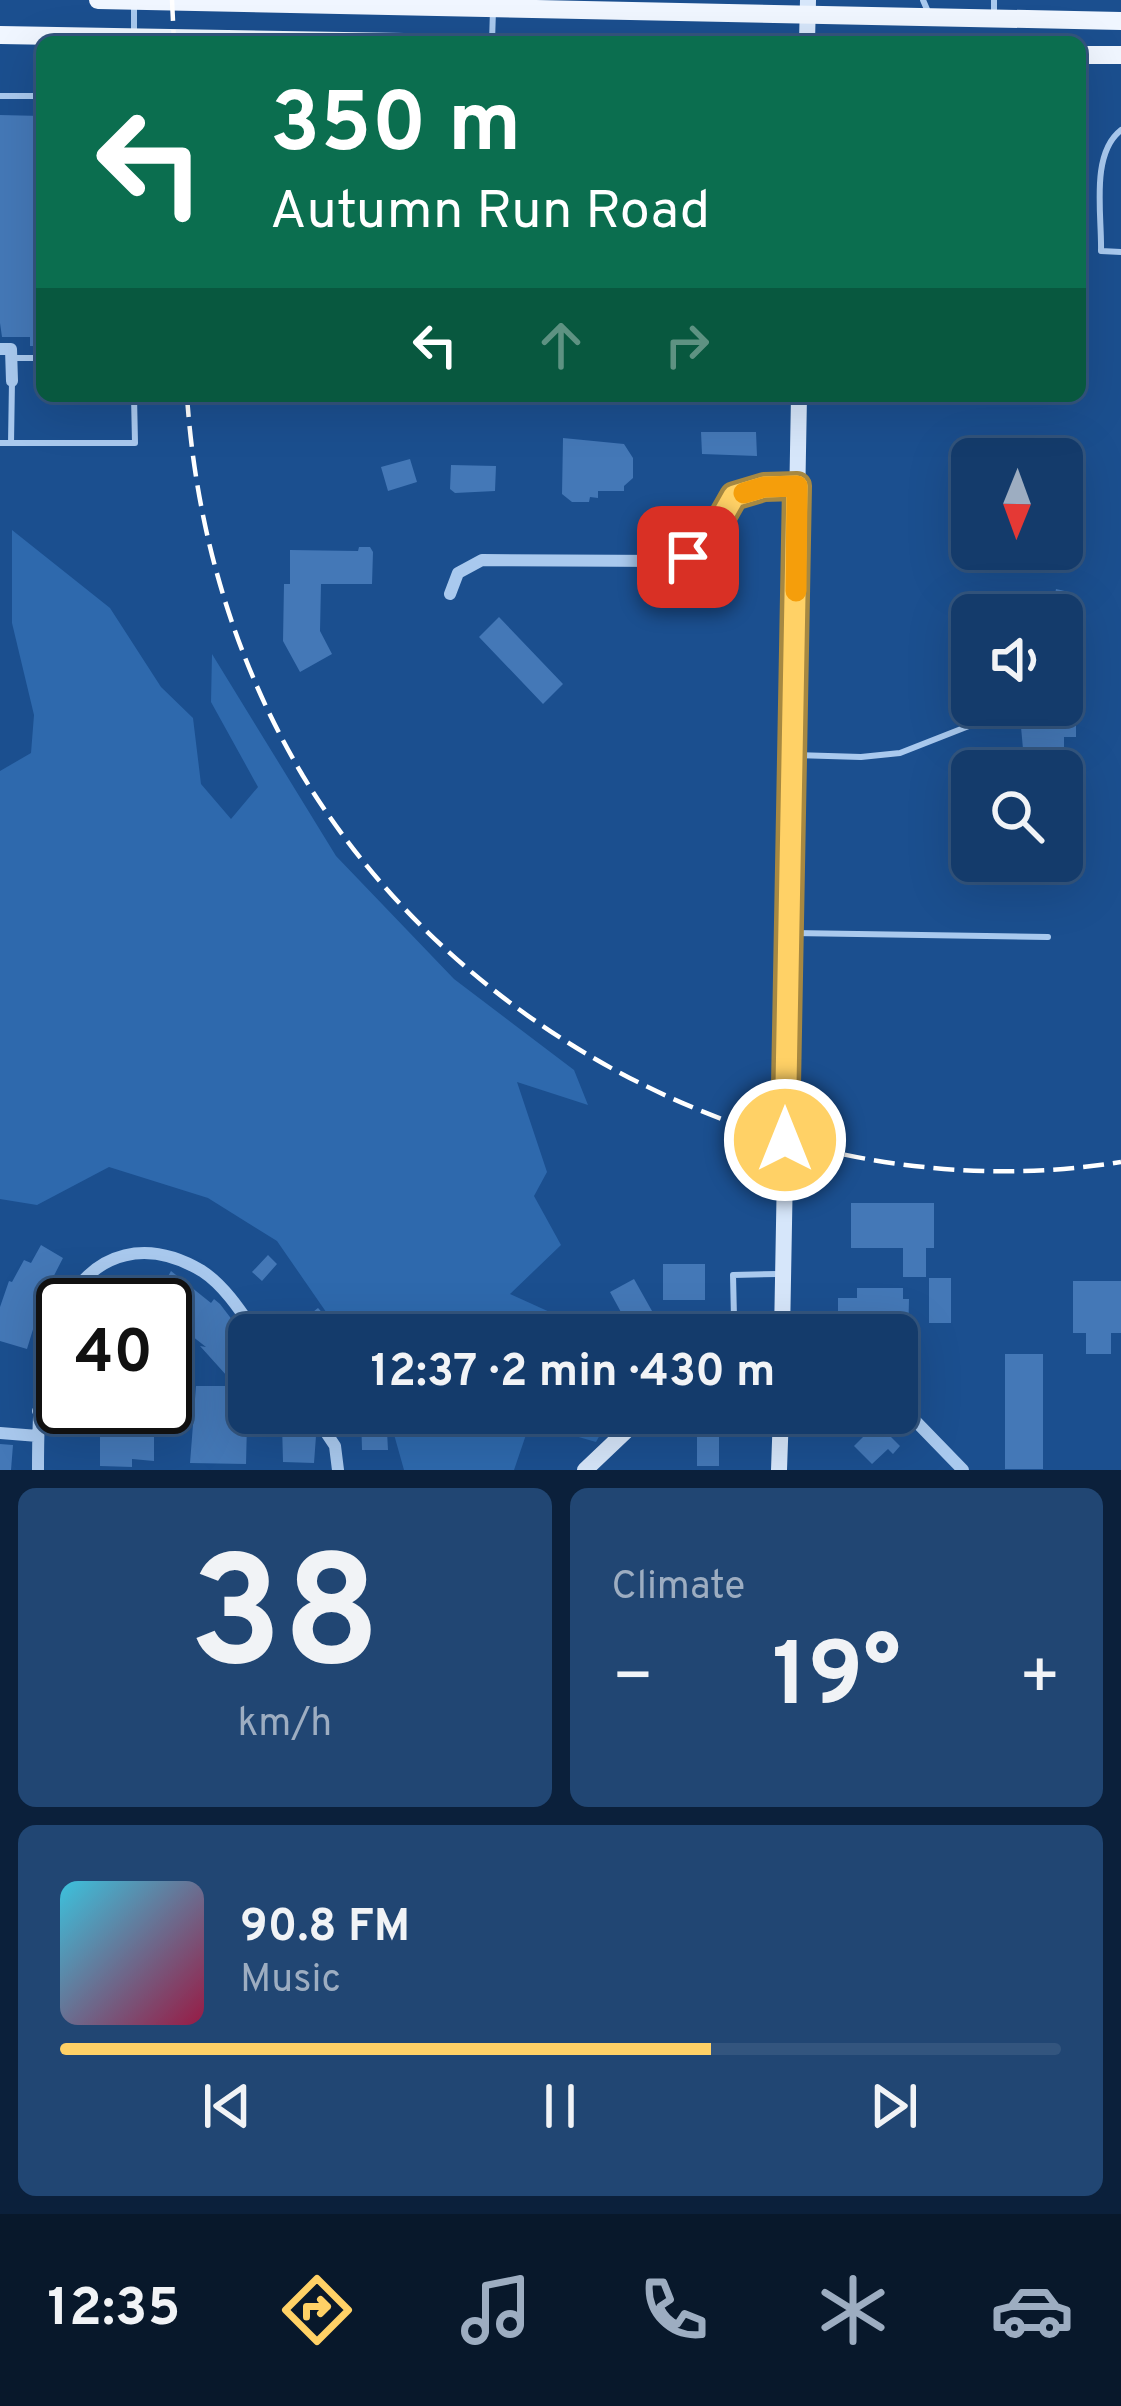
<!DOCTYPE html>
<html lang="en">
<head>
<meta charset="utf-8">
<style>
	body { margin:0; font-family:Overpass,sans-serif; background:#214673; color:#f1f3f6; height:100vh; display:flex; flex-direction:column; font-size:45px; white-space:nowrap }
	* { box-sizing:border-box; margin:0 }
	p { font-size:39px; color:#9dadc1 }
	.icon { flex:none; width:66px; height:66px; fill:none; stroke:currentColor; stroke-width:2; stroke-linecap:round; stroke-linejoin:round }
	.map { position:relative; height:1470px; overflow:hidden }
	.side { display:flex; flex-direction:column; gap:18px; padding:18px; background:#0b203b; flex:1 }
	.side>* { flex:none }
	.top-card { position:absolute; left:36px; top:36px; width:1050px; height:366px; border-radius:18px; box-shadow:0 12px 48px #0002,0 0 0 3px #33557e; background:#0b6e4f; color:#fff; overflow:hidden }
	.needle { width:78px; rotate:181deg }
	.tools { position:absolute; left:951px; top:438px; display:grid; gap:24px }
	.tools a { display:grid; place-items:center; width:132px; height:132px; border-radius:18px; background:#143b6b; box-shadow:0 12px 48px #0002,0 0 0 3px #33557e; font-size:60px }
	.speed { position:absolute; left:36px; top:1278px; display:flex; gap:24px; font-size:60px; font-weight:700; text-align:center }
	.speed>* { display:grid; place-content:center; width:156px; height:156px; border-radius:50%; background:#143b6b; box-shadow:0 12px 48px #0002,0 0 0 3px #33557e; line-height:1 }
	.speed .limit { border:6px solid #111; border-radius:18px; background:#fff; color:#111 }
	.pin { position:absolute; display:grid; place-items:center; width:102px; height:102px; color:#fff; margin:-51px; border-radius:24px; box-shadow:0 6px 18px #0006 }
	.me { position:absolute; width:132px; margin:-66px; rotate:0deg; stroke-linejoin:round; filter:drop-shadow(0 0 9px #0008) }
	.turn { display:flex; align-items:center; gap:42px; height:252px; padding:0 36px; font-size:54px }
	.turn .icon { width:156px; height:156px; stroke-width:2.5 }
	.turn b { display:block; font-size:84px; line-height:102px }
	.lanes { display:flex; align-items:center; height:114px; padding:0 36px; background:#0003; justify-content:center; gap:60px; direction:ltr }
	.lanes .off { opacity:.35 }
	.big { font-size:90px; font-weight:700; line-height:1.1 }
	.side .card { flex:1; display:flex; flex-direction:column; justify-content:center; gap:18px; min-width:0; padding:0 42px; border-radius:18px; background:#214673 }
	.side .dial { align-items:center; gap:0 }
	.dial b { font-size:156px; line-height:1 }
	.song { display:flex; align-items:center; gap:36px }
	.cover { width:144px; height:144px; border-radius:18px; background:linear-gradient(135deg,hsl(190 70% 55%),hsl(340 70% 35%)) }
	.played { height:12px; border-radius:6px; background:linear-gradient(90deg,#ffd166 65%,#33557e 65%) }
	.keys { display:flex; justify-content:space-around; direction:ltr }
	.heat { display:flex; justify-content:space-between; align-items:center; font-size:66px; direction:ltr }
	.side .tiles { flex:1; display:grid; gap:18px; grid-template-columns:1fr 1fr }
	.card:last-child { grid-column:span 2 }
	.trip { position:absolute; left:228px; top:1314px; width:690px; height:120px; border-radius:18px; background:#143b6b; box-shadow:0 12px 48px #0002,0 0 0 3px #33557e; font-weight:700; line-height:120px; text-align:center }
	.menu { display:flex; height:192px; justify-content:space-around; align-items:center; background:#08182b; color:#9dadc1 }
	.menu .icon { width:84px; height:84px }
	.menu .current { color:#ffd166 }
	.menu b { font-size:54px; color:#f1f3f6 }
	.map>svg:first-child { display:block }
	.green { fill:#2e69ad }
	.building { fill:#4478b7 }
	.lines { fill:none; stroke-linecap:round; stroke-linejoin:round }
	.lane { stroke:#a9c9ee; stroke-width:6 }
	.street { stroke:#a9c9ee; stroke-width:12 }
	.secondary { stroke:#d6e6fa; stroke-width:16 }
	.primary { stroke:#f0f6ff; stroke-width:18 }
	.rail { stroke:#fff; stroke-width:4.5; stroke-dasharray:21 9; stroke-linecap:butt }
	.route-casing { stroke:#a68842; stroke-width:30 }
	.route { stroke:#ffd166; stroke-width:21 }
	.slow { stroke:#f59e0b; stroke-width:21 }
</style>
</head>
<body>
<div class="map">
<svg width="1121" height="1470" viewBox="0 0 1121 1470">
	<rect width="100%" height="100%" fill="#1b4f8f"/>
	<path class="green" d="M12,530l98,78 51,79 32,31 8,66 30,35 27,-32 -47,-85 1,-48 124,202 118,123 120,91 14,35 -71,-23 30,90 -13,24 27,49 -51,49 75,34 3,7h-246l-65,-94 -69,-43 -99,-31 -72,38 -37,-6v-428l31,-18 3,-38 -22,-92z
		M388,1413h224l-16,29 -66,-19 -16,47h-110z"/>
	<path class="building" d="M0,115l42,1v230h-12v-9h-28l-2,-14z
		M701,432h55l1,24 -55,-2z
		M563,438l61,6 9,14v20l-9,8v5h-26v7l-8,-1 -1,5h-17l-10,-8z
		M410,459l7,23 -29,9 -7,-24z
		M451,465l45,1 -1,25 -40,2 -5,-4z
		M359,547h11l3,5 -1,32h-51l-1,47 12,23 -32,18 -17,-31 1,-57h6v-34l68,1z
		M1056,589l13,3 -6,23h-22l7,-23 7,2z
		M499,617l64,67 -20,20 -64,-67z
		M1062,702h14v35h-12v34h-39l-6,-66z
		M851,1203h83v45h-8v29h-23v-29h-52z
		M41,1245l22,13 -19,37 7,3 -13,29 -4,-1 -7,23 -27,-8v-34l9,-26 3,1 12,-22 7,3z
		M268,1255l9,9 -15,17 -10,-9z
		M663,1264h42v36h-42z
		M171,1271l40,32 3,-4 6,5 29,38 -3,122 -56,-1 6,-77h40l-36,-40 6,1 -37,-29 10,-13h-27z
		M929,1278h22v45h-22z
		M634,1279l18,32 -24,14 -18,-33z
		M1073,1281h48v52h-10v21h-25v-21h-13z
		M97,1283l13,7 34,15h-61z
		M857,1288h46v11h6l-1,43 -11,-1v-6h-32v-12h-27v-25h19z
		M318,1308l21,23 -5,4h-50z
		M165,1337l13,4 -9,40 -4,-1z
		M1005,1354h38v115h-38z
		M361,1413h25l2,37h-26z
		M292,1423v5l19,1 5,7 -2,27 -31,-1 -1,-38z
		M697,1423h22v43h-22z
		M877,1423l23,23 -7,8 -5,-5 -16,15 -18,-18z
		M123,1424h31v37l-22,-2v8l-32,-1v-33l23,1z
		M0,1444l13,1 -2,25h-11z"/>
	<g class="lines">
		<path class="lane" d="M923,0l6,14
			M994,15v-15
			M134,33v-29
			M492,42l1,-32
			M0,96h42
			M1121,130c-31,24 -19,85 -20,121l20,1
			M11,358h31
			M0,443h11l1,-62
			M11,443h124l-1,-47
			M795,755l66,2 39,-4 102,-40
			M793,933l255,4
			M678,1335l56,-17 -1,-43 45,-1
			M781,1419l32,1 10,-7"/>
		<path class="street" d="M0,349h11l1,32
			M450,594l8,-21 24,-13 187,1c38,-8 47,-34 65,-65l30,-9 33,-1
			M66,1305c30,-55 82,-66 136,-34 23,15 40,42 55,64
			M897,1402l66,68
			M38,1411l106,1 5,-5
			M313,1413l22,33 3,24
			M0,1433l38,3
			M38,1470c0,-56 0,-107 25,-159"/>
		<path class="secondary" d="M807,42l1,-42
			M782,1335l17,-939
			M585,1470l60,-57
			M779,1470l2,-57"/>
		<path class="primary" d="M98,0l1023,21
			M0,35l404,7
			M1080,55h41"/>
		<path class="rail" d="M172,0l2,42
			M187,396c9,134 47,264 116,380 166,273 500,437 818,386"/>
	</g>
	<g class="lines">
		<defs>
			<path id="route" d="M688,557l17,-10 29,-51 30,-9 33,-1 -12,654"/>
		</defs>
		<use href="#route" class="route-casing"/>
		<use href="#route" class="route"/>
		<path class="slow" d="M744,493l20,-6 33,-1 -1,105"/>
	</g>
</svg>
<div class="tools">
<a><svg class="needle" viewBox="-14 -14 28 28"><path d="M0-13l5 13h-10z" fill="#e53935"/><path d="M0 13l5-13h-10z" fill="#9dadc1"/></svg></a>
<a><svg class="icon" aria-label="sound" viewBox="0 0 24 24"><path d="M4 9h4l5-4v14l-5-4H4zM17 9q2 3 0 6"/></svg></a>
<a><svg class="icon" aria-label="search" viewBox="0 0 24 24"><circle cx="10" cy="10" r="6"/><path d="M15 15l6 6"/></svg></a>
</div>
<div class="speed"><div class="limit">40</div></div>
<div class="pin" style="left:688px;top:557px;background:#d93025"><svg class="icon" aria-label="arrive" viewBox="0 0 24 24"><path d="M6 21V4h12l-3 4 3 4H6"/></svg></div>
<svg class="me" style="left:785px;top:1140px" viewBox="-20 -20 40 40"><circle r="17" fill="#ffd166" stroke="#fff" stroke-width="3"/><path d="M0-11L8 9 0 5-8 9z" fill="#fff"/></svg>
<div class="trip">12:37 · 2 min · 430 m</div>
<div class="top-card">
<div class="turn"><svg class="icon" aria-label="left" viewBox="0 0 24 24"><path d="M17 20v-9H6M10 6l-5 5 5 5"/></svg><div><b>350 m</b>Autumn Run Road</div></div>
<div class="lanes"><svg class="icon" aria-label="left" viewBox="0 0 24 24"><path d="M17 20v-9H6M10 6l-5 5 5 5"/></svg><svg class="icon off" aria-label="ahead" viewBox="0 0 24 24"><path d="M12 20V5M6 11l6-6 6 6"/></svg><svg class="icon off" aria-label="right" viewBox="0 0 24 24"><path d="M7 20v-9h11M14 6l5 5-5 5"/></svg></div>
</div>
</div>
<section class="side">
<div class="tiles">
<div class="card dial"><b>38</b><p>km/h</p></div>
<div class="card"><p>Climate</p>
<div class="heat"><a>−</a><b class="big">19°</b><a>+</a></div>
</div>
<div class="card">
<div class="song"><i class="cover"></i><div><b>90.8 FM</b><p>Music</p></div></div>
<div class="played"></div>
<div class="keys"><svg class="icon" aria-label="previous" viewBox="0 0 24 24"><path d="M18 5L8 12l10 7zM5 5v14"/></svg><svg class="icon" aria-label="pause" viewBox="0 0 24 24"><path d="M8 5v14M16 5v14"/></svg><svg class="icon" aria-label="next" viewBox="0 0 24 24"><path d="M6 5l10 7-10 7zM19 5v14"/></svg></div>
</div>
</div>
</section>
<nav class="menu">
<b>12:35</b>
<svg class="icon current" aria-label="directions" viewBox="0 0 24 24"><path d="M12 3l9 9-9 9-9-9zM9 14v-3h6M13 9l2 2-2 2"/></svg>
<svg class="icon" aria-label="music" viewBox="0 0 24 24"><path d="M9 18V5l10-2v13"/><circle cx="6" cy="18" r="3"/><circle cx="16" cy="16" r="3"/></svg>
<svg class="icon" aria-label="phone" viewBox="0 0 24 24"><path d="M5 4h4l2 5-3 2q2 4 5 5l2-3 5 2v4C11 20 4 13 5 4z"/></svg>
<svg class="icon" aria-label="climate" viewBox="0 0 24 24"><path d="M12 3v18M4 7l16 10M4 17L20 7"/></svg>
<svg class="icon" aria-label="car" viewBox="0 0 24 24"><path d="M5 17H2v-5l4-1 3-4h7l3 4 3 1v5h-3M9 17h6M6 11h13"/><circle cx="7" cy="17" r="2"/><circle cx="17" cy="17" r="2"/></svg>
</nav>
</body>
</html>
